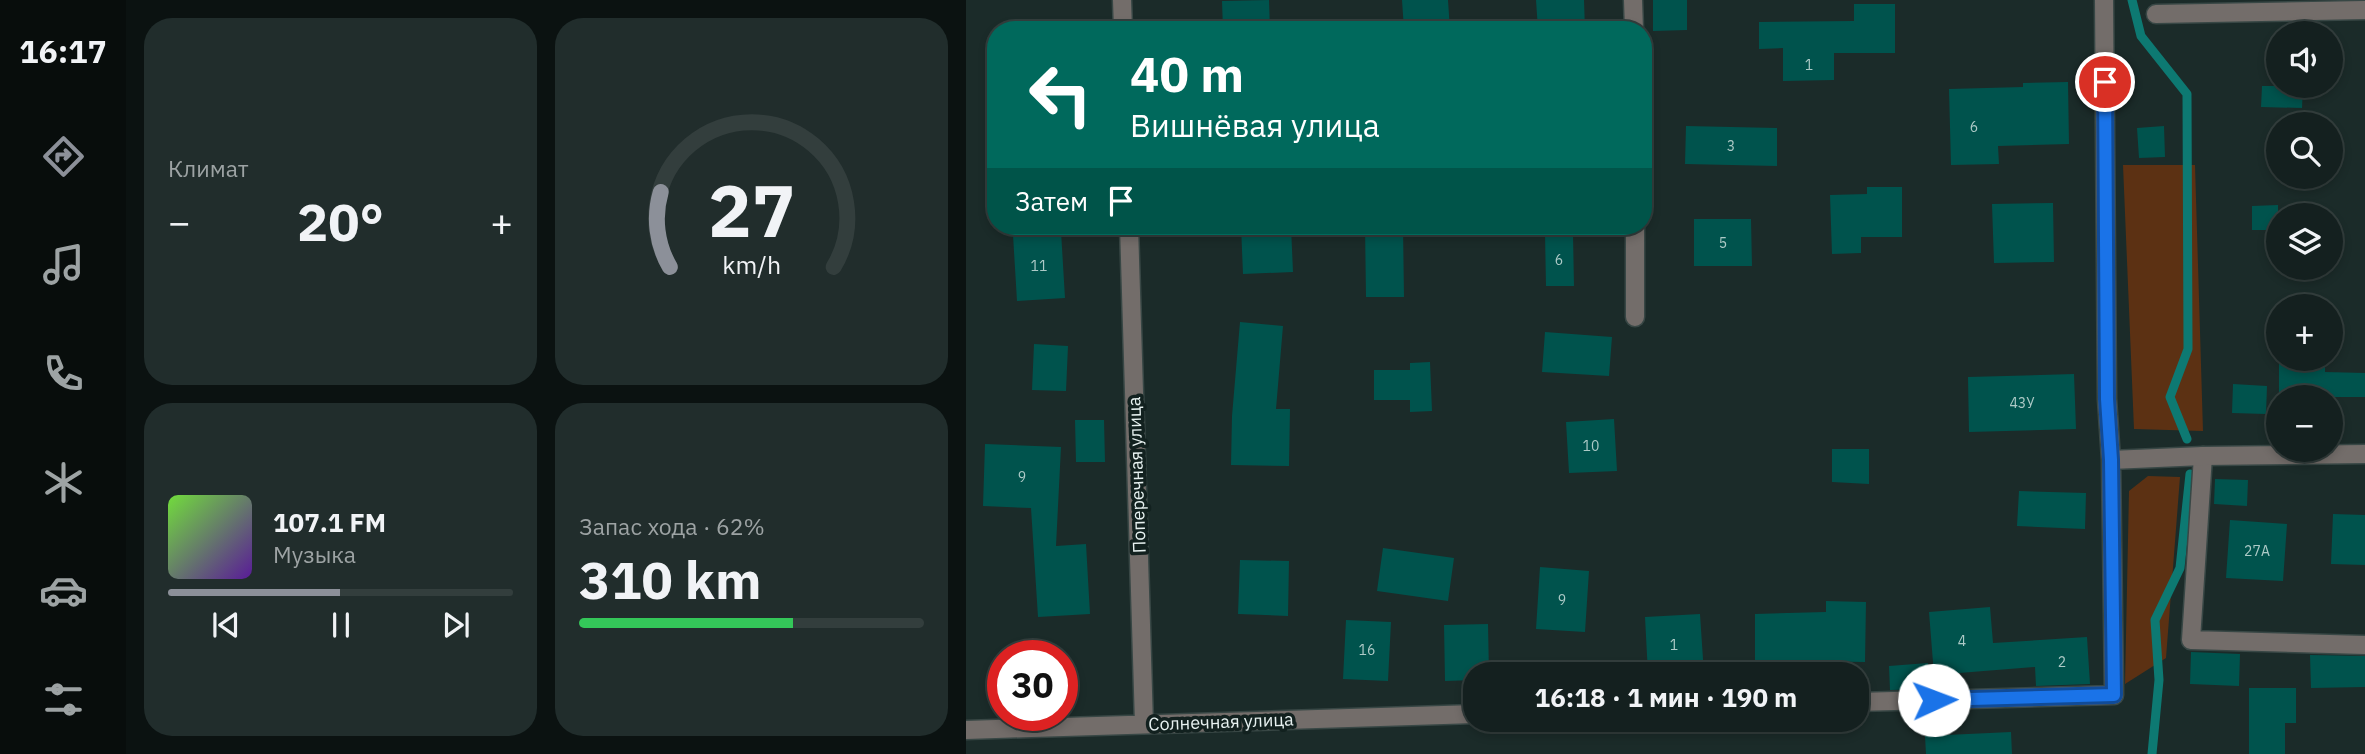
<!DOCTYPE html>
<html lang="ru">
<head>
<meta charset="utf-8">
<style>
	body { margin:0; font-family:"IBM Plex Sans",sans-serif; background:#212d2c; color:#f1f3f6; height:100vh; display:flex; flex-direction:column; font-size:26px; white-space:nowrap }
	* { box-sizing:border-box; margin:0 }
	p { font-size:23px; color:#9da3a4 }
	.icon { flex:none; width:38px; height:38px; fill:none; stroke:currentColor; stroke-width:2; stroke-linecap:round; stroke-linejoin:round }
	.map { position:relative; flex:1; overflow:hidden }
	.drawer { display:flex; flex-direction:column; gap:18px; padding:18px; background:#0b1211; width:840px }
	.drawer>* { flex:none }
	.guide { position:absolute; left:21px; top:21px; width:665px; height:214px; border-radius:28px; box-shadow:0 4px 10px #0003,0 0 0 2px #333e3d; background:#00695c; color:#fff; overflow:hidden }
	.tools { position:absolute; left:1300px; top:21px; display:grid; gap:14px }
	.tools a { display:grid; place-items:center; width:77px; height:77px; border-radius:50%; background:#14201f; box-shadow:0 4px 10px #0003,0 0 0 2px #333e3d; font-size:35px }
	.speed { position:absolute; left:21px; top:640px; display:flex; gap:14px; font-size:35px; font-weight:700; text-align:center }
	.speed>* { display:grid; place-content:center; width:91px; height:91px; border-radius:50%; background:#14201f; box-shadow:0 4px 10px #0003,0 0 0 2px #333e3d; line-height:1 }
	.speed .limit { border:10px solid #d22; background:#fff; color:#111 }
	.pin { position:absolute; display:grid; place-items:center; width:60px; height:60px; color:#fff; margin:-30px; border:4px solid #fff; border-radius:50%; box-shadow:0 2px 7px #0007 }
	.me { position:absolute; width:77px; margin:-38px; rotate:88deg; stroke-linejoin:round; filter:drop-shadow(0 0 5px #0008) }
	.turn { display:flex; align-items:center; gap:24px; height:147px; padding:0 28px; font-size:32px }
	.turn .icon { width:91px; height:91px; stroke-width:2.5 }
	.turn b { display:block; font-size:49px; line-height:60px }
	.then { display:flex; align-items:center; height:66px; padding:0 28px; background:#0003; gap:14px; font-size:26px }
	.big { font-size:52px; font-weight:800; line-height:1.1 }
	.drawer .card { flex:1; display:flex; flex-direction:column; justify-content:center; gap:10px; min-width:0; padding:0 24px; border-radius:28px; background:#212d2c }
	.drawer .dial { align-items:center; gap:0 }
	.dial svg { height:182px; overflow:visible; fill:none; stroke:#333e3d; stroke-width:7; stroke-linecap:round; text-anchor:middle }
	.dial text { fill:#f1f3f6; stroke:none }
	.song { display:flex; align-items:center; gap:21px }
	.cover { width:84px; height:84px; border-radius:10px; background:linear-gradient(135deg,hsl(100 70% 55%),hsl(270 70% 35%)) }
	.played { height:7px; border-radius:4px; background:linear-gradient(90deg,#8c9099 50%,#333e3d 50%) }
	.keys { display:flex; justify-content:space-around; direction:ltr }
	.heat { display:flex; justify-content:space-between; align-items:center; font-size:38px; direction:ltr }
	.charge { height:10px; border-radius:5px; background:linear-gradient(90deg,#34c759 62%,#333e3d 0) }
	.drawer .tiles { flex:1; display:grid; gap:18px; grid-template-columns:repeat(2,1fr) }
	.trip { position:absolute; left:497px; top:662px; width:406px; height:70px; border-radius:28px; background:#14201f; box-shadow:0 4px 10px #0003,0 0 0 2px #333e3d; font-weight:800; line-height:70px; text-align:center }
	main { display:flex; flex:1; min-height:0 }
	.tabs { display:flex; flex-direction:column; width:126px; justify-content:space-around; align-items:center; background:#080d0c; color:#9da3a4 }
	.tabs .icon { width:49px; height:49px }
	.tabs .active { color:#8c9099 }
	.tabs b { font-size:32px; color:#f1f3f6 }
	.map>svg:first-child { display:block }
	.green { fill:#5c3113 }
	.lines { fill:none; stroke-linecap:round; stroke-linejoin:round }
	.stream { stroke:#0d7972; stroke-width:9 }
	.building { fill:#00534d }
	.service-casing { stroke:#384745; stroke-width:21 }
	.minor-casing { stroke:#384745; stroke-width:21 }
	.service { stroke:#736d6a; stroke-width:18 }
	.minor { stroke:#736d6a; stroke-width:18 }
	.route-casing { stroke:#114b97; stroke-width:18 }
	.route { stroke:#1a73e8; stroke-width:12 }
	.labels { text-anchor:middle; stroke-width:7; stroke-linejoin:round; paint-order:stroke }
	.number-label { font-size:14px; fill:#adcac7 }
	.street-label { font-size:18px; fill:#e7f1f0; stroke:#12211f }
</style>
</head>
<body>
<main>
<nav class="tabs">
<b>16:17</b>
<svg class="icon active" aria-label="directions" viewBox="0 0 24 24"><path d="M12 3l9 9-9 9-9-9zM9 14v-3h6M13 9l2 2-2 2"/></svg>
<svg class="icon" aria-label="music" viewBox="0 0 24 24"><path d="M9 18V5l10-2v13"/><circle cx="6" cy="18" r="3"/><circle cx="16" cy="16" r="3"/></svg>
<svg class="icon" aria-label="phone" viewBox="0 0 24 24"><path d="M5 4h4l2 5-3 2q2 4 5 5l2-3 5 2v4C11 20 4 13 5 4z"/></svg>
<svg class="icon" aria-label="climate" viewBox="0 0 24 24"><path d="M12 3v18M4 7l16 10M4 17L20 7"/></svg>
<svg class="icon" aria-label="car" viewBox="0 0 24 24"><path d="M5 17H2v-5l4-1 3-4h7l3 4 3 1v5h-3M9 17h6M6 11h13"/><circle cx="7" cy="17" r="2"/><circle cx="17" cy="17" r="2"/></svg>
<svg class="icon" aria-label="filters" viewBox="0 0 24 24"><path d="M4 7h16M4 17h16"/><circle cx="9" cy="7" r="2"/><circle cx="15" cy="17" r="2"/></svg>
</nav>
<section class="drawer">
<div class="tiles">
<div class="card"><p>Климат</p>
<div class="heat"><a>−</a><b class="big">20°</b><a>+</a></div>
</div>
<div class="card dial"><svg viewBox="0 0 100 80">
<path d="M14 69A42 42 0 1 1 86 69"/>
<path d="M14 69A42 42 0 0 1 10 36" stroke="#8c9099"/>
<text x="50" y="56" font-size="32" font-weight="700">27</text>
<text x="50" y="72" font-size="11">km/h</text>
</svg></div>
<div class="card">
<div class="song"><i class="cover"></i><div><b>107.1 FM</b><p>Музыка</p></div></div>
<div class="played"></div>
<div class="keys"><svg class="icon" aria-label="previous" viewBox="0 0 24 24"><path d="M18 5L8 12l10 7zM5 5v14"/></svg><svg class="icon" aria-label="pause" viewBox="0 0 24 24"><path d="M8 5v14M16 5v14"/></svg><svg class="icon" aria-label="next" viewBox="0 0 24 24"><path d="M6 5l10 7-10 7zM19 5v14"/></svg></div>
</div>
<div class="card"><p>Запас хода · 62%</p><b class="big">310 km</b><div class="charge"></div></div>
</div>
</section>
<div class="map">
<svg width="1399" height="754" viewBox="0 0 1399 754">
	<rect width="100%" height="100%" fill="#1b2b29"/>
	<path class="green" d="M1157,165h72l8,266 -69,-2z
		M1182,476l32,1 -14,181 -41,26 4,-193z"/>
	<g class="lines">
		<path class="stream" d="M1166,0l9,36 46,58 1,255 -18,48 17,42
			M1186,754l7,-74 -4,-60 25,-52 10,-94"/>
	</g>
	<path class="building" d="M303,0l1,30h-47l-1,-29z
		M436,0h46l2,30h-46z
		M570,0h48l1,30h-47z
		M687,0h34v30l-34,1z
		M888,4h41v49h-61v27l-51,1v-33l-24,1v-27l95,-1z
		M1102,82l1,62 -71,2 1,18 -48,1 -2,-76 74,-2v-4z
		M1296,86h41l-1,22 -41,-1z
		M720,126l91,2v38l-92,-2z
		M1198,126l1,31 -26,1 -2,-30z
		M901,187h35v50h-41v16l-29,1 -2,-59 37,-1z
		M1087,203l1,59 -60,1 -2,-59z
		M1312,205v25h-26v-24z
		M728,219h57l1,47h-58z
		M275,226h50l2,46 -50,2z
		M399,226h38l1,71h-38z
		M95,231l4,67 -48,3 -4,-66z
		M579,234h28l1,52h-28z
		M274,322l43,4 -7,83h14l-1,57 -58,-1 1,-49z
		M579,332l67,5 -3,39 -67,-4z
		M68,344l34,2 -2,45 -34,-1z
		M1313,359h46v13l40,1v24h-86z
		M464,362l2,49 -22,1v-12h-36v-30h36v-7z
		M1108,374l2,55 -107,3 -1,-55z
		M1267,384l34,2 -1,28 -34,-1z
		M648,419l3,52 -48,2 -3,-51z
		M109,420h29l1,42h-29z
		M19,444l76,3 -5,99 30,-2 4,70 -52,3 -7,-109 -48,-2z
		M866,449h37v35l-37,-2z
		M1249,479l33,1 -1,26 -33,-2z
		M1053,491l67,2 -1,36 -68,-3z
		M1367,514l32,1v50l-34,-1z
		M1264,520l57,4 -4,57 -57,-3z
		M417,548l71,10 -6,43 -71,-10z
		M274,560l49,1 -1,55 -50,-2z
		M574,567l49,4 -4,61 -49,-3z
		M860,601l40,1 -1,60 -61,-1 1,11 -50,1v-59l71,-2z
		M1024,607l3,36 94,-6 3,47 -54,2 -1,-19 -101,8 -5,-63z
		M734,614l4,60h-56l-3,-57z
		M380,620l45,2 -3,59 -45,-2z
		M522,624l1,50h-14v6l-30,1 -1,-56z
		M1225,652l49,2 -1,32 -49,-2z
		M1344,655l55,1v31l-54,1z
		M962,663l2,26 -40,1 -1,-24z
		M1283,688h47v35h-11v31h-36z
		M1045,732l1,22h-86l-1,-18z"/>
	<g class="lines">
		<defs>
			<path id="service" d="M1237,456l-12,184 174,5"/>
			<path id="minor" d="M156,0l1,30
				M667,0l1,30
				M1190,14l209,-4
				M163,226l15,498
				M669,226v91
				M1145,460l92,-4 162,-2
				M891,702l257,-7 -3,-235 -4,-61 -3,-399
				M0,730l509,-16"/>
		</defs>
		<use href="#service" class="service-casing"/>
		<use href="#minor" class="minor-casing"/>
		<use href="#service" class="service"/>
		<use href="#minor" class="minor"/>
	</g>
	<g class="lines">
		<defs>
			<path id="route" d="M968,700l180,-5 -3,-235 -4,-61 -2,-317"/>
		</defs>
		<use href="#route" class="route-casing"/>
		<use href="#route" class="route"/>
	</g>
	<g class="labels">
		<g class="number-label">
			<text x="843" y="70">1</text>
			<text x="1008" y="132">6</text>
			<text x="765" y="151">3</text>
			<text x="757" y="248">5</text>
			<text x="593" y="265">6</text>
			<text x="73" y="271">11</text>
			<text x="1056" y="408">43У</text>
			<text x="625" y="451">10</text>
			<text x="56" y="482">9</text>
			<text x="1291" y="556">27А</text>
			<text x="596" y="605">9</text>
			<text x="996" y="646">4</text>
			<text x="708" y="650">1</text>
			<text x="401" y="655">16</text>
			<text x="1096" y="667">2</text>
		</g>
		<g class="street-label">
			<text transform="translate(171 475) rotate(-92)" y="6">Поперечная улица</text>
			<text transform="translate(255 722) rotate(-2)" y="6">Солнечная улица</text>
		</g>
	</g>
</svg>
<div class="tools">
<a><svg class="icon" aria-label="sound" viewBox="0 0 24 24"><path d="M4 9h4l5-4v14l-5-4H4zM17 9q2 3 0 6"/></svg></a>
<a><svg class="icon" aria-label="search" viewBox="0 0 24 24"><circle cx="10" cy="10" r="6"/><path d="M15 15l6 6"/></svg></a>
<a><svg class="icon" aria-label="layers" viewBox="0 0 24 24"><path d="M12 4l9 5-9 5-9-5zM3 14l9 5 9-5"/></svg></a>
<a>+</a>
<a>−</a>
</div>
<div class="speed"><div class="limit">30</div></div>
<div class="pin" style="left:1139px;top:82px;background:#d93025"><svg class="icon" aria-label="arrive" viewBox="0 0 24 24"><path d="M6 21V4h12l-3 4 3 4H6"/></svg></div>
<svg class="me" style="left:968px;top:700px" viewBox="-20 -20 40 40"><circle r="19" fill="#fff"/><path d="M0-13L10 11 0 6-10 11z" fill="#1a73e8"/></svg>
<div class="trip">16:18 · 1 мин · 190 m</div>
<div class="guide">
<div class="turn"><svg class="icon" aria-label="left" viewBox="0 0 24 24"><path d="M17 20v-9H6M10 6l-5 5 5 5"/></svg><div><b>40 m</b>Вишнёвая улица</div></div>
<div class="then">Затем<svg class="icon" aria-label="arrive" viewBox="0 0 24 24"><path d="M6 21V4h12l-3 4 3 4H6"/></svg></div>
</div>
</div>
</main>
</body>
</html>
